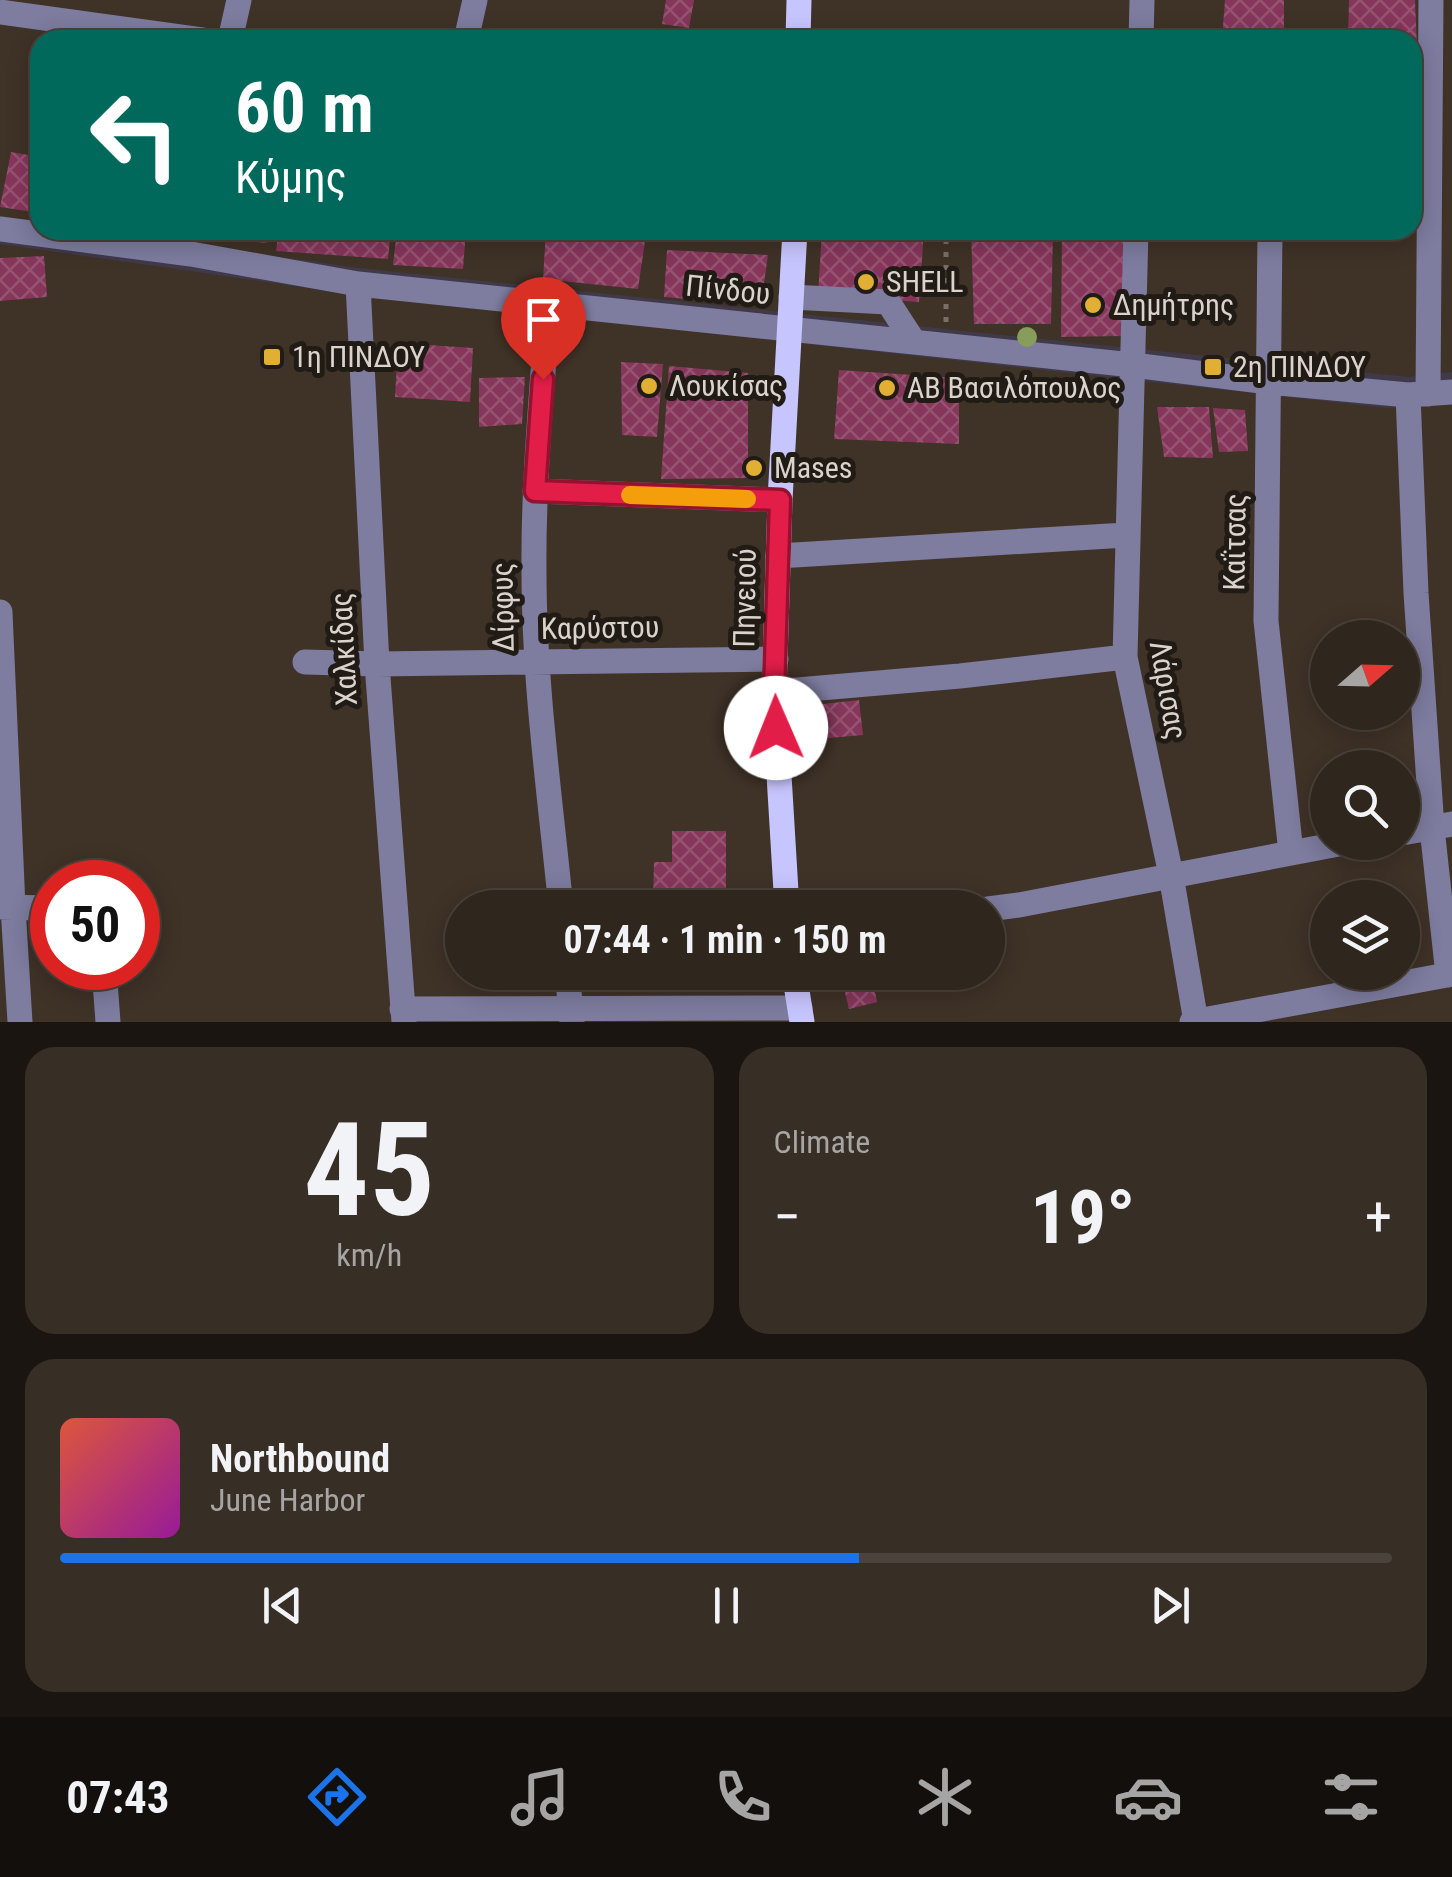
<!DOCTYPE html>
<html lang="en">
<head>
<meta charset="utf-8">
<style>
	body { margin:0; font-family:"Roboto Condensed",sans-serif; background:#372e26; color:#f1f3f6; height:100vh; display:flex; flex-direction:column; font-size:38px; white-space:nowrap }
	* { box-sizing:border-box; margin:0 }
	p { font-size:32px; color:#a7a5a4 }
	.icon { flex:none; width:55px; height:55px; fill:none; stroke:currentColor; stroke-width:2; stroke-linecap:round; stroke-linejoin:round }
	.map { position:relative; height:1022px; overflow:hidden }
	.side { display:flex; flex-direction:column; gap:25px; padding:25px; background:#1a1510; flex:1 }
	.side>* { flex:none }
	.top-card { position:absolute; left:30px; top:30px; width:1392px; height:210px; border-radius:30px; box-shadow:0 5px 25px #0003,0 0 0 2px #4a433b; background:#00695c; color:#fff; overflow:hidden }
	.needle { width:65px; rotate:70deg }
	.controls { position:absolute; left:1310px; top:620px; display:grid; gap:20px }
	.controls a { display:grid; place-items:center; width:110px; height:110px; border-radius:50%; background:#2f261d; box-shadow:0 5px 25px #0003,0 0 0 2px #4a433b; font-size:50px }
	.speed { position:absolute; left:30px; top:860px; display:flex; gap:20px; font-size:50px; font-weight:700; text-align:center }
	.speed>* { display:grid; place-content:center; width:130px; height:130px; border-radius:50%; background:#2f261d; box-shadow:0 5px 25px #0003,0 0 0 2px #4a433b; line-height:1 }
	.speed .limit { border:15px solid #d22; background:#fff; color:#111 }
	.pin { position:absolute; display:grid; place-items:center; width:85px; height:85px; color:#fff; margin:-102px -42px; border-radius:50% 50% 50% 0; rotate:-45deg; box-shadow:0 0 10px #0007 }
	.pin .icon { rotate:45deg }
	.me { position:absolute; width:110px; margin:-55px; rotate:359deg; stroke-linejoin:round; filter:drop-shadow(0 0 8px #0008) }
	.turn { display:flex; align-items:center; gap:35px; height:210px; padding:0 40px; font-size:45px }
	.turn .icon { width:130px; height:130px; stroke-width:2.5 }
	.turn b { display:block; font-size:70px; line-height:85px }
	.big { font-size:75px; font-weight:700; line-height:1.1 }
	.side .card { flex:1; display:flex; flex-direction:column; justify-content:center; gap:15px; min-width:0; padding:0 35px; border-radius:30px; background:#372e26 }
	.side .dial { align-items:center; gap:0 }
	.dial b { font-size:130px; line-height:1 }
	.song { display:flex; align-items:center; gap:30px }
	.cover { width:120px; height:120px; border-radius:15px; background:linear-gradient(135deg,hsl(10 70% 55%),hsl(300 70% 35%)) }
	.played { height:10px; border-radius:5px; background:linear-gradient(90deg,#1a73e8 60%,#4a433b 60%) }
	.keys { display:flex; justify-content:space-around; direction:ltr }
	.heat { display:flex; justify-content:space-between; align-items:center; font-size:55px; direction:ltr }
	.side .tiles { flex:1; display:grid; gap:25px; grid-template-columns:1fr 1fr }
	.card:last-child { grid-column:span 2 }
	.trip { position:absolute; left:445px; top:890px; width:560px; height:100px; border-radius:50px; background:#2f261d; box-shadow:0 5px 25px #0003,0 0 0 2px #4a433b; font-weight:700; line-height:100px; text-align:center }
	.tabs { display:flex; height:160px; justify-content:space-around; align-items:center; background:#130f0c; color:#a7a5a4 }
	.tabs .icon { width:70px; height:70px }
	.tabs .selected { color:#1a73e8 }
	.tabs b { font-size:45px; color:#f1f3f6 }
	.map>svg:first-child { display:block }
	.commercial { fill:#3f394a }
	.building { fill:url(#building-cross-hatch) }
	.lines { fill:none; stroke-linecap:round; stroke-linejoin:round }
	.path { stroke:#7a6f65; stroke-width:5; stroke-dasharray:5 8; stroke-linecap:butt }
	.minor { stroke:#7e7c9f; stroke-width:25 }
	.major { stroke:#c7c5fe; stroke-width:25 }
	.tree { fill:#889c5b }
	.route-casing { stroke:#92132f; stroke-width:25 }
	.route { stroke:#e11d48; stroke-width:18 }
	.slow { stroke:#f59e0b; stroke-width:18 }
	.poi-dot { fill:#e1af34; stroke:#211b16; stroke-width:4 }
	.labels { text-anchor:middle; stroke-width:10; stroke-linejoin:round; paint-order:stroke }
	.poi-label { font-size:30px; fill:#dbd3cb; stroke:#211b16; text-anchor:start }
	.street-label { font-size:30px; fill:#dbd3cb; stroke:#211b16 }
</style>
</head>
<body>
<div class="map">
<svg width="1452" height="1022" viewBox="0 0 1452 1022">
	<defs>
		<pattern id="building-cross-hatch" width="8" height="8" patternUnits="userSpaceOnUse" patternTransform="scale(2.5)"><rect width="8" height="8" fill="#86365b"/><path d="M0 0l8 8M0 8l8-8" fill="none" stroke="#965271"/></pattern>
	</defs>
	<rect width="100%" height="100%" fill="#3f3227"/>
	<path class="commercial" d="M0,217l359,51 1050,109 43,-5v30l-64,6 -1045,-115 -343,-49z"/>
	<path class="building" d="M666,0h28l-5,28 -27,-4z
		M1225,0h59v40h-62z
		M1349,0h66l2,49h-5v-9h-64z
		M1412,56h6v61h-6z
		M11,152l29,5v56l-40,-6z
		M151,230h30l-1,8 -29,-6z
		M219,230h50l-2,13 -49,-5z
		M279,230h112l-3,29 -112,-8z
		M397,230h69l-3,39 -70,-4z
		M546,230l99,11 -7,48 -95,-10z
		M822,230h102l-5,72 -101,-7z
		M971,230h82l-2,94h-77z
		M1062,230h65l-6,106 -60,1z
		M667,250l101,5 -7,50 -97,-8z
		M44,256l3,41 -47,4v-43z
		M398,343l75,5 -3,54 -75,-5z
		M621,362l42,2 -6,73 -35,-2z
		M669,366l79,7v105l-87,1z
		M839,370l120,8v66l-125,-5z
		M525,377l-3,47 -43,3v-49z
		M1157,407h52l4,51 -49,-1z
		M1213,408l32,2 3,41 -29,1z
		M859,700l4,35 -45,4 -4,-34z
		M672,831h54v70l-73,-1 1,-38h18z
		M840,972h23v13l10,-3 4,20 -28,7z"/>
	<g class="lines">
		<path class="path" d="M946,322v-92"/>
		<path class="minor" d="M0,12l202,28
			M230,40l9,-40
			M466,40l9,-40
			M1141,40l1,-40
			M0,229l191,25 167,30 775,81 136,17 139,13 44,-3
			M1136,230l-11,427 46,218 25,147
			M1270,230l-4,391 25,232
			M358,284l19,380 27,358
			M791,297l97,5 26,40
			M548,304c-6,89 -15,178 -14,268 0,112 16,224 27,336
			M1428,394l3,-394
			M1408,395l8,198 16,235 16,147
			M535,491l245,9
			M778,556l348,-21
			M0,612l13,295 7,115
			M305,662l72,2 399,-5
			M774,692l186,-16 165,-19
			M1402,833l50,-9
			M0,907l52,1
			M988,909l31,-4 330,-63
			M104,968l4,54
			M567,972l5,50
			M402,1009l398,-1
			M1192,1022l260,-48"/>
		<path class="major" d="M798,40l1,-40
			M787,908l-13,-216 6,-192 15,-270
			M794,972l8,50"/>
	</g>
	<circle class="tree" cx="1027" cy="337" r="10"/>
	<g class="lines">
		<defs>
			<path id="route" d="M543,379l-8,112 245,9 -6,192 2,36"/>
		</defs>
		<use href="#route" class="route-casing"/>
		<use href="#route" class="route"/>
		<path class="slow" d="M630,495l117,4"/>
	</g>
	<g class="poi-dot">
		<circle cx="866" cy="282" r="10"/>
		<circle cx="1093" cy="305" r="10"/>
		<rect x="262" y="347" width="20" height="20" rx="5"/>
		<rect x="1203" y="357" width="20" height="20" rx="5"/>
		<circle cx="649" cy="386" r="10"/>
		<circle cx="887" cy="388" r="10"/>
		<circle cx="754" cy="468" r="10"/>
	</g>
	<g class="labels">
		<g class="poi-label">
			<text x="886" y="292">SHELL</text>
			<text x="1113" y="315">Δημήτρης</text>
			<text x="292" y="367">1η ΠΙΝΔΟΥ</text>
			<text x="1233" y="377">2η ΠΙΝΔΟΥ</text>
			<text x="669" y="396">Λουκίσας</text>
			<text x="907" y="398">ΑΒ Βασιλόπουλος</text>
			<text x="774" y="478">Mases</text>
		</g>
		<g class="street-label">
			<text transform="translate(728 290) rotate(6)" y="10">Πίνδου</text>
			<text transform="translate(1235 542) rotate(-89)" y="10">Καΐτσας</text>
			<text transform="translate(745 598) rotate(-89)" y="10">Πηνειού</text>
			<text transform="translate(503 607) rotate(-91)" y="10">Δίρφυς</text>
			<text transform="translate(600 628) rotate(-1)" y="10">Καρύστου</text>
			<text transform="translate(344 649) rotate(-93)" y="10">Χαλκίδας</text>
			<text transform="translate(1168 690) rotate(80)" y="10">Λάρισας</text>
		</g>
	</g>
</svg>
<div class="controls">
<a><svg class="needle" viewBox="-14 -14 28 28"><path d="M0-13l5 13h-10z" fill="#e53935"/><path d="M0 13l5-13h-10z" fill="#a7a5a4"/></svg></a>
<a><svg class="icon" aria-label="search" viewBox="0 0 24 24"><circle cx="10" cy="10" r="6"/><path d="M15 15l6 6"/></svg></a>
<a><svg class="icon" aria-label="layers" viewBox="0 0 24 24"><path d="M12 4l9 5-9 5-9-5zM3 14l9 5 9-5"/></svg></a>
</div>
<div class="speed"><div class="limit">50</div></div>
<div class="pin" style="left:543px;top:379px;background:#d93025"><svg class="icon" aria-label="arrive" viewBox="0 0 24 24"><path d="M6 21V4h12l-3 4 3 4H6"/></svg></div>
<svg class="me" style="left:776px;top:728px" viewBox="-20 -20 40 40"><circle r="19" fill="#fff"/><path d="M0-13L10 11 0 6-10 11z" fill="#e11d48"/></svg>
<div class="trip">07:44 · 1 min · 150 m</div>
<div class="top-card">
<div class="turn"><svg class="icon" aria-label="left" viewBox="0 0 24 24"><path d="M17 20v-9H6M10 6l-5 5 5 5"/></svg><div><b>60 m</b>Κύμης</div></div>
</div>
</div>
<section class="side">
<div class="tiles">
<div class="card dial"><b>45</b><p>km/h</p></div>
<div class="card"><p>Climate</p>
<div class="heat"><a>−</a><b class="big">19°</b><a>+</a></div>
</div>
<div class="card">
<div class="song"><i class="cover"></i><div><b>Northbound</b><p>June Harbor</p></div></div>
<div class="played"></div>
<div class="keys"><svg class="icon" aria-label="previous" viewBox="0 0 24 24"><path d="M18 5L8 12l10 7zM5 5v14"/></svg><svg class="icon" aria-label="pause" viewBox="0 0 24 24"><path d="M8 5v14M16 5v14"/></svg><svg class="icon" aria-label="next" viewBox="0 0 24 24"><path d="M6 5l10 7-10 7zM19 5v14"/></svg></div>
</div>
</div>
</section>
<nav class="tabs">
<b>07:43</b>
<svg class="icon selected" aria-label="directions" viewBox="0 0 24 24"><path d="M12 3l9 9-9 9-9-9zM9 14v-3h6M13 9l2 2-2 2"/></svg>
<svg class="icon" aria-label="music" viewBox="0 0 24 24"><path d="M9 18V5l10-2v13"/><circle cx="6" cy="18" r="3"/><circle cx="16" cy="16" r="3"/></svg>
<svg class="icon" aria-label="phone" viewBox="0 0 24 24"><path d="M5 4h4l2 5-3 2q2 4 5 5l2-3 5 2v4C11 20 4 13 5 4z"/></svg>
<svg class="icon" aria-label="climate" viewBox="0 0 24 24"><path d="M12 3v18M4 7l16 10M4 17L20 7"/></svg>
<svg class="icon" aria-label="car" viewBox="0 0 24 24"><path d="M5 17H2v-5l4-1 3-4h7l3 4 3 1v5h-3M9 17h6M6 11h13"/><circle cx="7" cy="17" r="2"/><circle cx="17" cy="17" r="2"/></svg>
<svg class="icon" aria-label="filters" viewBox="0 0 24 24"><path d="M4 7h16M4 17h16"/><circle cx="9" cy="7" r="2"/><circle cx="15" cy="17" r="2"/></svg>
</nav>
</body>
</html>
